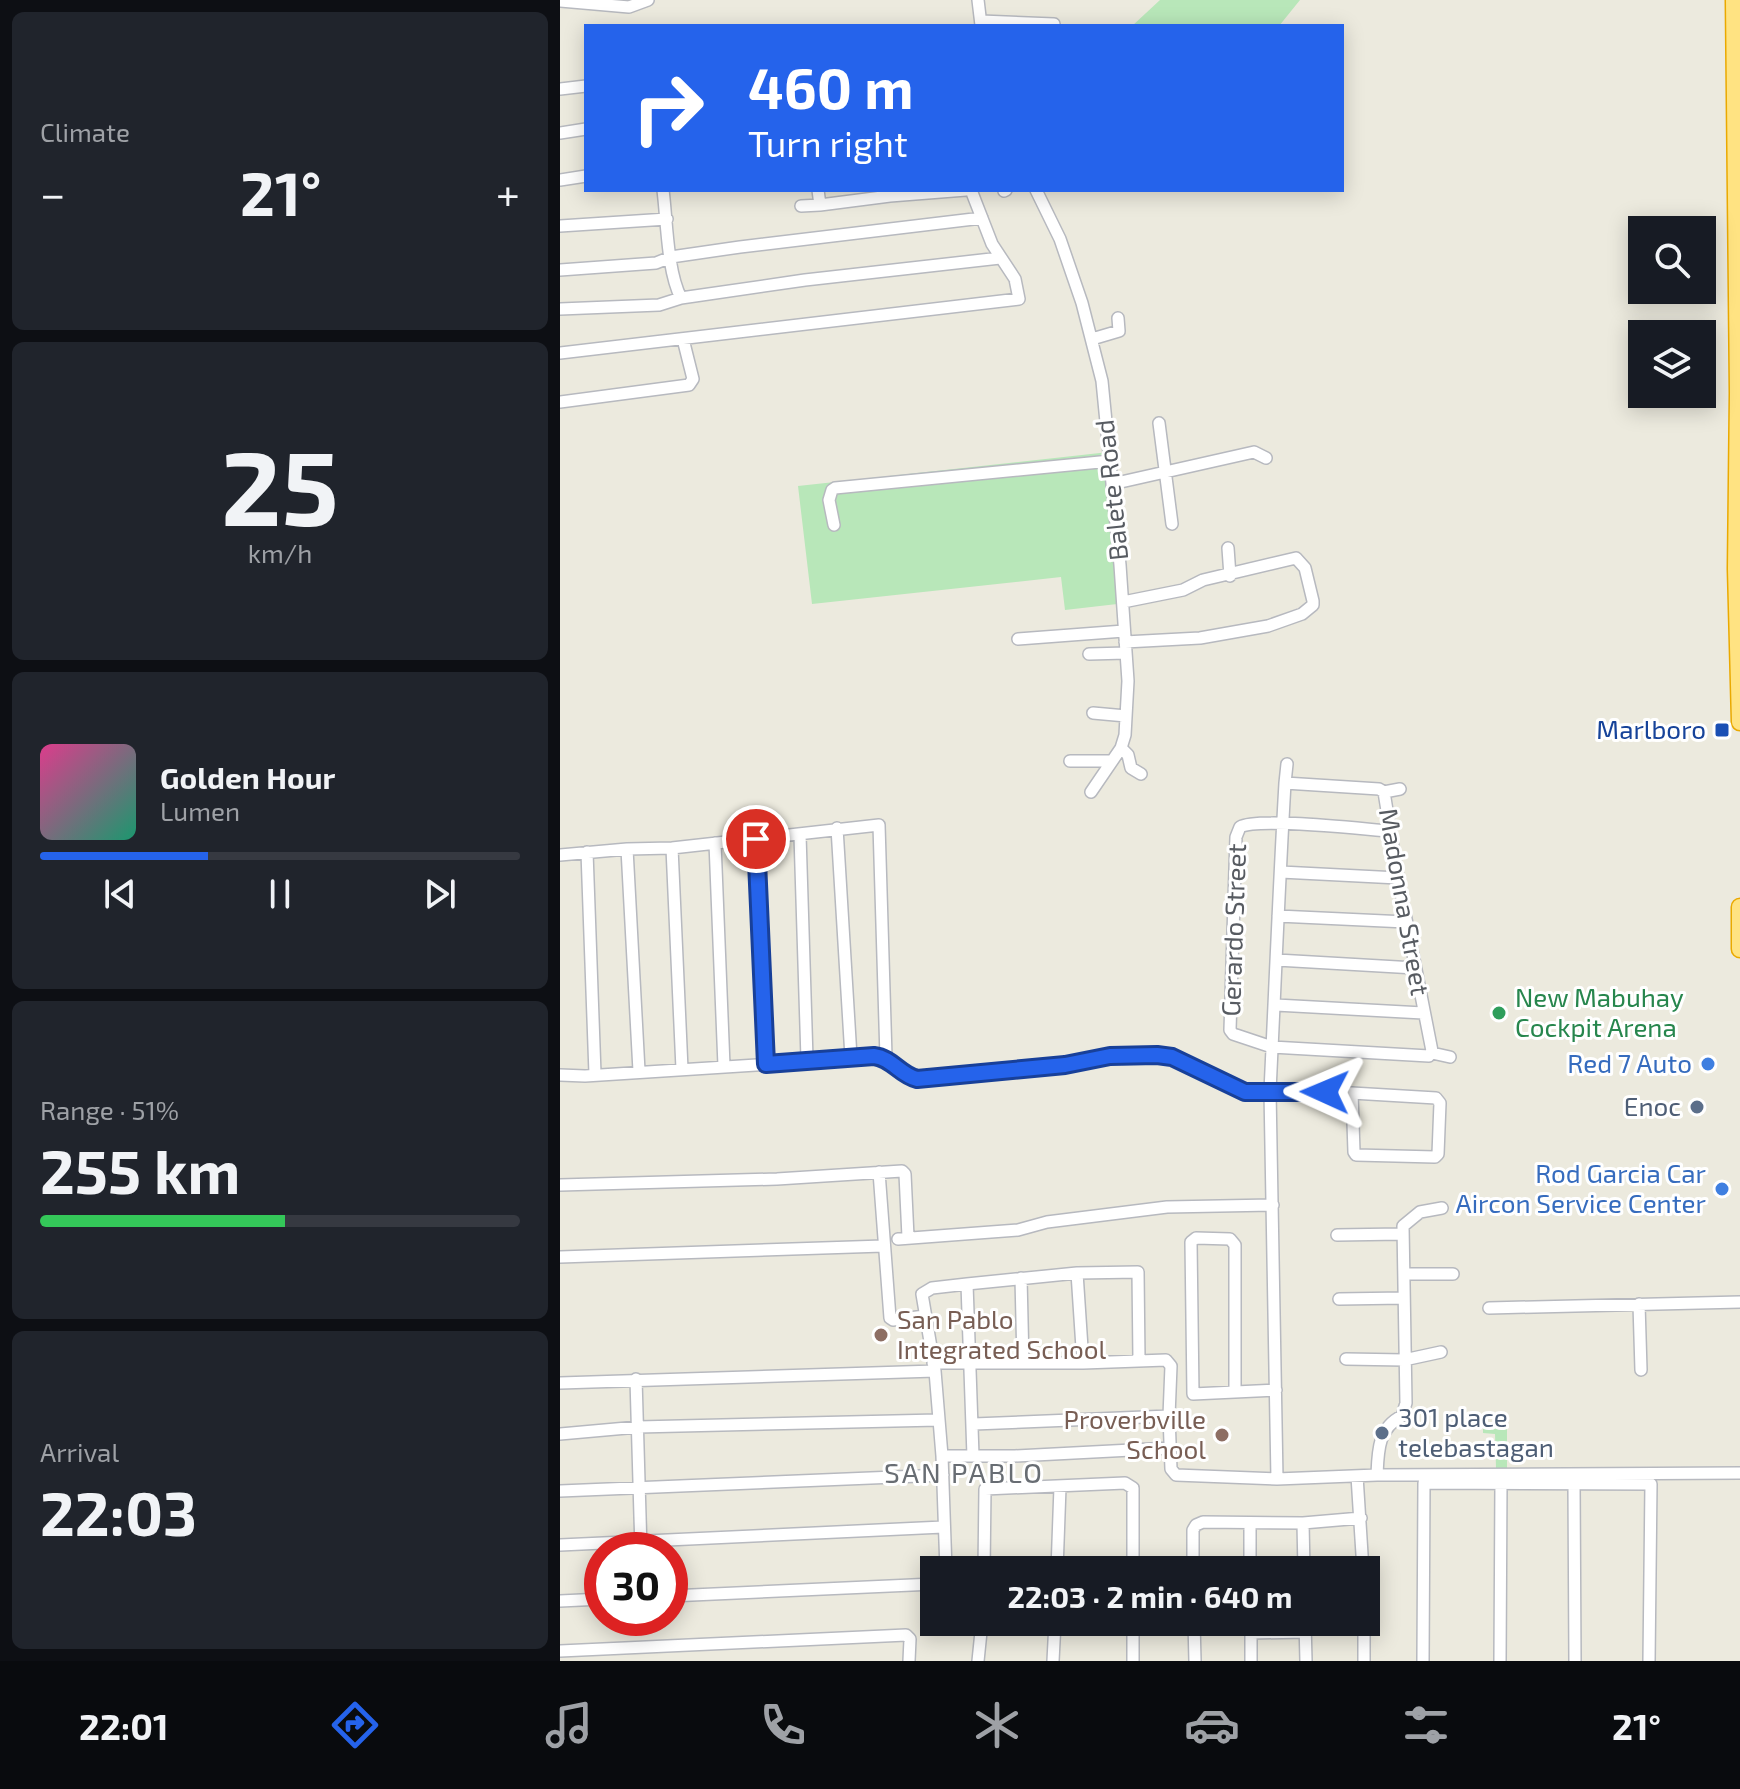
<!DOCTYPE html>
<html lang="en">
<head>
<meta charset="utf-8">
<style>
	body { margin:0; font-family:"Exo 2",sans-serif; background:#20242c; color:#f1f3f6; height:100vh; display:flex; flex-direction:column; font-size:30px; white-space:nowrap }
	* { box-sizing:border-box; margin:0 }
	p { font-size:26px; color:#9ea1a6 }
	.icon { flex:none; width:44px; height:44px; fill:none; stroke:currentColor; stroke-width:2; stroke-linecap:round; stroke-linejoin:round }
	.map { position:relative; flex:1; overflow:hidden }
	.panel { display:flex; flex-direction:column; gap:12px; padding:12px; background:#0d0f14; width:560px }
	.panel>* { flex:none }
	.hud { position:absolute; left:24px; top:24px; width:760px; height:168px; border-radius:0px; box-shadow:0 4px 20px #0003; background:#2563eb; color:#fff; overflow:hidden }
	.controls { position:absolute; left:1068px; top:216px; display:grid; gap:16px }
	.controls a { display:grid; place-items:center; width:88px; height:88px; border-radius:0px; background:#171b24; box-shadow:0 4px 20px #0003; font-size:40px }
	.speed { position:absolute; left:24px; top:1532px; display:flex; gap:16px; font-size:40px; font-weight:700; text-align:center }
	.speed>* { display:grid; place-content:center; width:104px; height:104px; border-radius:50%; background:#171b24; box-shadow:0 4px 20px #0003; line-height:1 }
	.speed .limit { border:12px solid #d22; background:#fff; color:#111 }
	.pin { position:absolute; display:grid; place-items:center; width:68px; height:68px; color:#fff; margin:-34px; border:4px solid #fff; border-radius:50%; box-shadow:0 2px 8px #0007 }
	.me { position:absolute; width:88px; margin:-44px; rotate:271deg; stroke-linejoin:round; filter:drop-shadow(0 0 6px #0008) }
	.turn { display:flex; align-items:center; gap:28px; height:168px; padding:0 32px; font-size:36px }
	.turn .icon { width:104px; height:104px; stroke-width:2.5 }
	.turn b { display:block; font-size:56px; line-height:68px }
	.big { font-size:60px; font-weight:700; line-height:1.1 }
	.panel .tile { flex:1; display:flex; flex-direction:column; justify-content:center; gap:12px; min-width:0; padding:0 28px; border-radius:12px; background:#20242c }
	.panel .dial { align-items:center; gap:0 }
	.dial b { font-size:104px; line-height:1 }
	.song { display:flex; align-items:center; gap:24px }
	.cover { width:96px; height:96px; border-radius:12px; background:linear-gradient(135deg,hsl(330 70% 55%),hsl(160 70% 35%)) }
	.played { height:8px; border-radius:4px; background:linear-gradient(90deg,#2563eb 35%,#363941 35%) }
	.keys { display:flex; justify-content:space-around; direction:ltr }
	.heat { display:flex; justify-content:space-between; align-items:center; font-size:44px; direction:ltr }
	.charge { height:12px; border-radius:6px; background:linear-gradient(90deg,#34c759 51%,#363941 0) }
	.trip { position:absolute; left:360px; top:1556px; width:460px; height:80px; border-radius:0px; background:#171b24; box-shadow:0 4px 20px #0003; font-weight:700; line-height:80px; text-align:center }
	.menu { display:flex; height:128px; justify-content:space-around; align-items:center; background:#090b0e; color:#9ea1a6 }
	.menu .icon { width:56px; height:56px }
	.menu .selected { color:#2563eb }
	.menu b { font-size:36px; color:#f1f3f6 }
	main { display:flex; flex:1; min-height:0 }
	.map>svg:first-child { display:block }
	.green { fill:#b8e7b9 }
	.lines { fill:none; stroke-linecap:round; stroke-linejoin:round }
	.minor-casing { stroke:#b7b9bf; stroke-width:14 }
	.highway-casing { stroke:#eaa900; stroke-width:19 }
	.minor { stroke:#fff; stroke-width:11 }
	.highway { stroke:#ffe382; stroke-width:16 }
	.route-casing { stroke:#184099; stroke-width:20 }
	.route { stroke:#2563eb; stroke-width:14 }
	.transit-dot { fill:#1a4fb4; stroke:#fff; stroke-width:3 }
	.leisure-dot { fill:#2e9e5b; stroke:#fff; stroke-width:3 }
	.shop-dot { fill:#3f7fe0; stroke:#fff; stroke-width:3 }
	.service-dot { fill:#5c6f8a; stroke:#fff; stroke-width:3 }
	.education-dot { fill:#8d6e63; stroke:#fff; stroke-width:3 }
	.labels { text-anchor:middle; stroke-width:6; stroke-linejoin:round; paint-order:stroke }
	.street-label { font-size:26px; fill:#575b61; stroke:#fff }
	.transit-label { font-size:26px; fill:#164399; stroke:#fff; text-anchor:end }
	.leisure-label { font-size:26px; fill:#27864d; stroke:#fff; text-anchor:start }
	.shop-label { font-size:26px; fill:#366cbe; stroke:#fff; text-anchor:end }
	.service-label { font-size:26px; fill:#4e5e75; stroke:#fff; text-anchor:end }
	.education-label { font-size:26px; fill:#785e54; stroke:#fff; text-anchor:start }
	.neighbourhood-label { font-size:28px; letter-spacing:2px; fill:#686d73; stroke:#fff }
</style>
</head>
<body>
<main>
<section class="panel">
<div class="tile"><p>Climate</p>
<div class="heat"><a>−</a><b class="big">21°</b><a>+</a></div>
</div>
<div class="tile dial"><b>25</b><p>km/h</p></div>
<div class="tile">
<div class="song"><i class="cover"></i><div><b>Golden Hour</b><p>Lumen</p></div></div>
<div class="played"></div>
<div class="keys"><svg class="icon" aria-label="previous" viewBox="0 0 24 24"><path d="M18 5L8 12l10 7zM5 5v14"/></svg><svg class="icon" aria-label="pause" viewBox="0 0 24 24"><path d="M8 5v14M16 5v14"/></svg><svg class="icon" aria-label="next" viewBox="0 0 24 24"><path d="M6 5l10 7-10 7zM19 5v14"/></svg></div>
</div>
<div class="tile"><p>Range · 51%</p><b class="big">255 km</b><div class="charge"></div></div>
<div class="tile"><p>Arrival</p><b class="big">22:03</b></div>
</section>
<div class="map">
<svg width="1180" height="1661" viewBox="0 0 1180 1661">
	<rect width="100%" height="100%" fill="#eceade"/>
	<path class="green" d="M600,0h140l-21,26h-147z
		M549,452l17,151 -61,7 -4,-33 -249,27 -14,-118z
		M923,1424h24v44h-11l-1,-34 -12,-1z"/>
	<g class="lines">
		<defs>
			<path id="minor" d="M418,0l3,25
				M0,1l69,6 19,-7
				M421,21l73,3
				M0,89l26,-3
				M0,133l26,-4
				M0,180l26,-4
				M103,190c4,31 4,81 18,108l124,-18 195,-22
				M258,190l2,15 70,-9 76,-6
				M476,190l24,49 22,64 20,78 18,184 8,116 -3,54 -4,13 -30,44
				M444,191l2,-1
				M241,206l19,-1
				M0,226l107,-7
				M0,270l96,-7 15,-6 69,-10 242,-29
				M0,309l99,-4 22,-7
				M532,339l27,-8 -1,-13
				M0,353l459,-54 -4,-20 -23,-35 -21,-54
				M0,402l129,-17 4,-6 -10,-40
				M599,423l13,101
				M552,484l142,-32 12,6
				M274,525l-5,-25 3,-10 3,-2 275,-27
				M668,548l2,28
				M563,602l60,-12 20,-10 93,-22 9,10 8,33v4l-11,9 -34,12 -68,12 -75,4
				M458,639l106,-8
				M529,654l37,-1
				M533,713l33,3
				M561,748l7,7 3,13 10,6
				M510,761h42
				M725,783l2,-19
				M824,792l16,-3
				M277,828l14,229
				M240,835l7,224
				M196,839l10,225
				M155,843l9,223
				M112,848l10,221
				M67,849l12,222
				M27,852l8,222
				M0,855l67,-6 45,-1 207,-23 7,232 20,18 11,4 148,-14 45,-9 47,-1 15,2 73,35 107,1 84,5 4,5 -2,51 -3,3 -79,-2 -2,-3 -2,-59
				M721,872l117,6
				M718,916l128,6
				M717,960l138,8
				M716,1005l147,8
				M872,1053l18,4
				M0,1075l25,1 186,-12 36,-5 79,-2
				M319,1172l11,146 3,2 32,-4
				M0,1185l217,-6 125,-8 3,3 3,63
				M777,1235l64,-1
				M338,1239l120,-9 29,-8 120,-15 106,-2
				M0,1257l323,-11
				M517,1273l6,90
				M844,1274h49
				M461,1278l2,85
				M407,1284l6,172
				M779,1299l65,-1
				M1079,1304l2,66
				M929,1308l251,-6
				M786,1359l58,1 37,-8
				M373,1363h150l83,-3 5,6 -2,50 2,53 5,6 101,4 100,-4 363,-2
				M76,1379l5,171
				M0,1383l375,-12
				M675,1392v-147l-5,-6 -34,-1 -5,4 2,152 83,-4
				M414,1424l195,-8
				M0,1434l78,-7 300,-7
				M382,1456h73l155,-8
				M817,1475c1,-24 1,-47 25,-59l4,-13 -3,-177 17,-14 22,-4
				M797,1476l6,94
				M717,1479l-7,-388c5,-103 9,-205 15,-308l94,6 5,3 14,86 34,173 -3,5 -157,-9 -39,-13 -3,-4 6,-193 4,-10c18,-10 122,2 150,4
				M1014,1484l1,177
				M0,1491l383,-16
				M690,1523v47
				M743,1523l1,47
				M0,1545l383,-18
				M386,1570l-4,-114 -7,-85 -13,-77 10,-6 35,-4 110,-11 61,-1 1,88
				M424,1570l1,-81 140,-6 8,5v82
				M497,1570l3,-83
				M633,1570v-40l3,-5 7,-3 100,1 58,-5
				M110,1596l264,-12
				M0,1601l42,-2
				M634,1622l1,39
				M691,1622v39
				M745,1622l1,39
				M804,1622v39
				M691,1633l55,-1
				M0,1651l346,-16 4,4 -1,22
				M418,1661l4,-39
				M493,1661l2,-39
				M573,1661v-39
				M863,1661l1,-178 227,1 -2,177
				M940,1661l1,-179"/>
			<path id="highway" d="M1174,0l4,393 -2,176 4,153
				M1180,907v42"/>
		</defs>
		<use href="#minor" class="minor-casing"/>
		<use href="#highway" class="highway-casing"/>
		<use href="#minor" class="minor"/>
		<use href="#highway" class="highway"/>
	</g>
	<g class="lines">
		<defs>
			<path id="route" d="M196,839l10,225 108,-8c18,2 26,19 43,23l148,-14 45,-9 47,-1 15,2 73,35h80"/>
		</defs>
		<use href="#route" class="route-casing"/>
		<use href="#route" class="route"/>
	</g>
	<rect class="transit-dot" x="1154" y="722" width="16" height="16" rx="4"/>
	<circle class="leisure-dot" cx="939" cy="1013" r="8"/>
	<g class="shop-dot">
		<circle cx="1148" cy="1064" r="8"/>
		<circle cx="1162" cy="1189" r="8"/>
	</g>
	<g class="service-dot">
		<circle cx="1137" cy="1107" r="8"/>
		<circle cx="822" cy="1433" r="8"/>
	</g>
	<g class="education-dot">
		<circle cx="321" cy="1335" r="8"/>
		<circle cx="662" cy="1435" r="8"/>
	</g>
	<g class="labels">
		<g class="street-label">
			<text transform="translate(552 490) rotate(-96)" y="9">Balete Road</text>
			<text transform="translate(844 902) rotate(80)" y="9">Madonna Street</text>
			<text transform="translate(674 930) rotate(-88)" y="9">Gerardo Street</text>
		</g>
		<g class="transit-label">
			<text x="1146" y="739">Marlboro</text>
		</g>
		<g class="leisure-label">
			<text x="955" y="1007">New Mabuhay<tspan x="955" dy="30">Cockpit Arena</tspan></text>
		</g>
		<g class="shop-label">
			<text x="1132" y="1073">Red 7 Auto</text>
			<text x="1146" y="1183">Rod Garcia Car<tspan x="1146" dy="30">Aircon Service Center</tspan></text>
		</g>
		<g class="service-label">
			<text x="1121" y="1116">Enoc</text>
			<text x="838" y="1427" text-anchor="start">301 place<tspan x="838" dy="30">telebastagan</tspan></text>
		</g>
		<g class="education-label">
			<text x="337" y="1329">San Pablo<tspan x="337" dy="30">Integrated School</tspan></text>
			<text x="646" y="1429" text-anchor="end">Proverbville<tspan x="646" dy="30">School</tspan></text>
		</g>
		<g class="neighbourhood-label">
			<text x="404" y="1483">SAN PABLO</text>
		</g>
	</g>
</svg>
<div class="controls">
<a><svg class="icon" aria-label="search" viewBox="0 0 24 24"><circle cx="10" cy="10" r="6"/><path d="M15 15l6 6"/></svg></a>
<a><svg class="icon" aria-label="layers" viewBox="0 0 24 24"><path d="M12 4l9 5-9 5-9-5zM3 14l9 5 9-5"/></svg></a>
</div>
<div class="speed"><div class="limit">30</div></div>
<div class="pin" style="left:196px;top:839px;background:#d93025"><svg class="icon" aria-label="arrive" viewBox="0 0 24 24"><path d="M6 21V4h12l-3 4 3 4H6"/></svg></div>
<svg class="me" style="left:765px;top:1092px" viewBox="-20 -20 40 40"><path d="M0-17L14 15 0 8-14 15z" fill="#2563eb" stroke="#fff" stroke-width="4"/></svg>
<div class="trip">22:03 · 2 min · 640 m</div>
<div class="hud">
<div class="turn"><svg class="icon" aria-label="right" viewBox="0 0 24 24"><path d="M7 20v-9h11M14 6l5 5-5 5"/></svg><div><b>460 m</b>Turn right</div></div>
</div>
</div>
</main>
<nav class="menu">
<b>22:01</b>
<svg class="icon selected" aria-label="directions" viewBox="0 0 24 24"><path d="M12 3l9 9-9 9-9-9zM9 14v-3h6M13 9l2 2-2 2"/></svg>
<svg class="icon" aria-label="music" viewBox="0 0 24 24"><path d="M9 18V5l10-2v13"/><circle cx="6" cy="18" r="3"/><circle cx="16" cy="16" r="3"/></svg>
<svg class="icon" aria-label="phone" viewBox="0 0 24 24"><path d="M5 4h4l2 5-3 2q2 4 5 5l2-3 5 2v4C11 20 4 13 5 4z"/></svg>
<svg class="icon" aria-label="climate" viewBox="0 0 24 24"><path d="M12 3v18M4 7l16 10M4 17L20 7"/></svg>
<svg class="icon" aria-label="car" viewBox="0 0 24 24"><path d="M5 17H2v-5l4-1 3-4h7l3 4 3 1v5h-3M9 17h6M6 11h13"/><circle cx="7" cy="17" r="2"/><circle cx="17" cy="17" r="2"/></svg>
<svg class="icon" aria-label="filters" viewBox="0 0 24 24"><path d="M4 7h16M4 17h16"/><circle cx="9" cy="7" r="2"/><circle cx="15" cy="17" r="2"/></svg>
<b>21°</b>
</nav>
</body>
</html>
